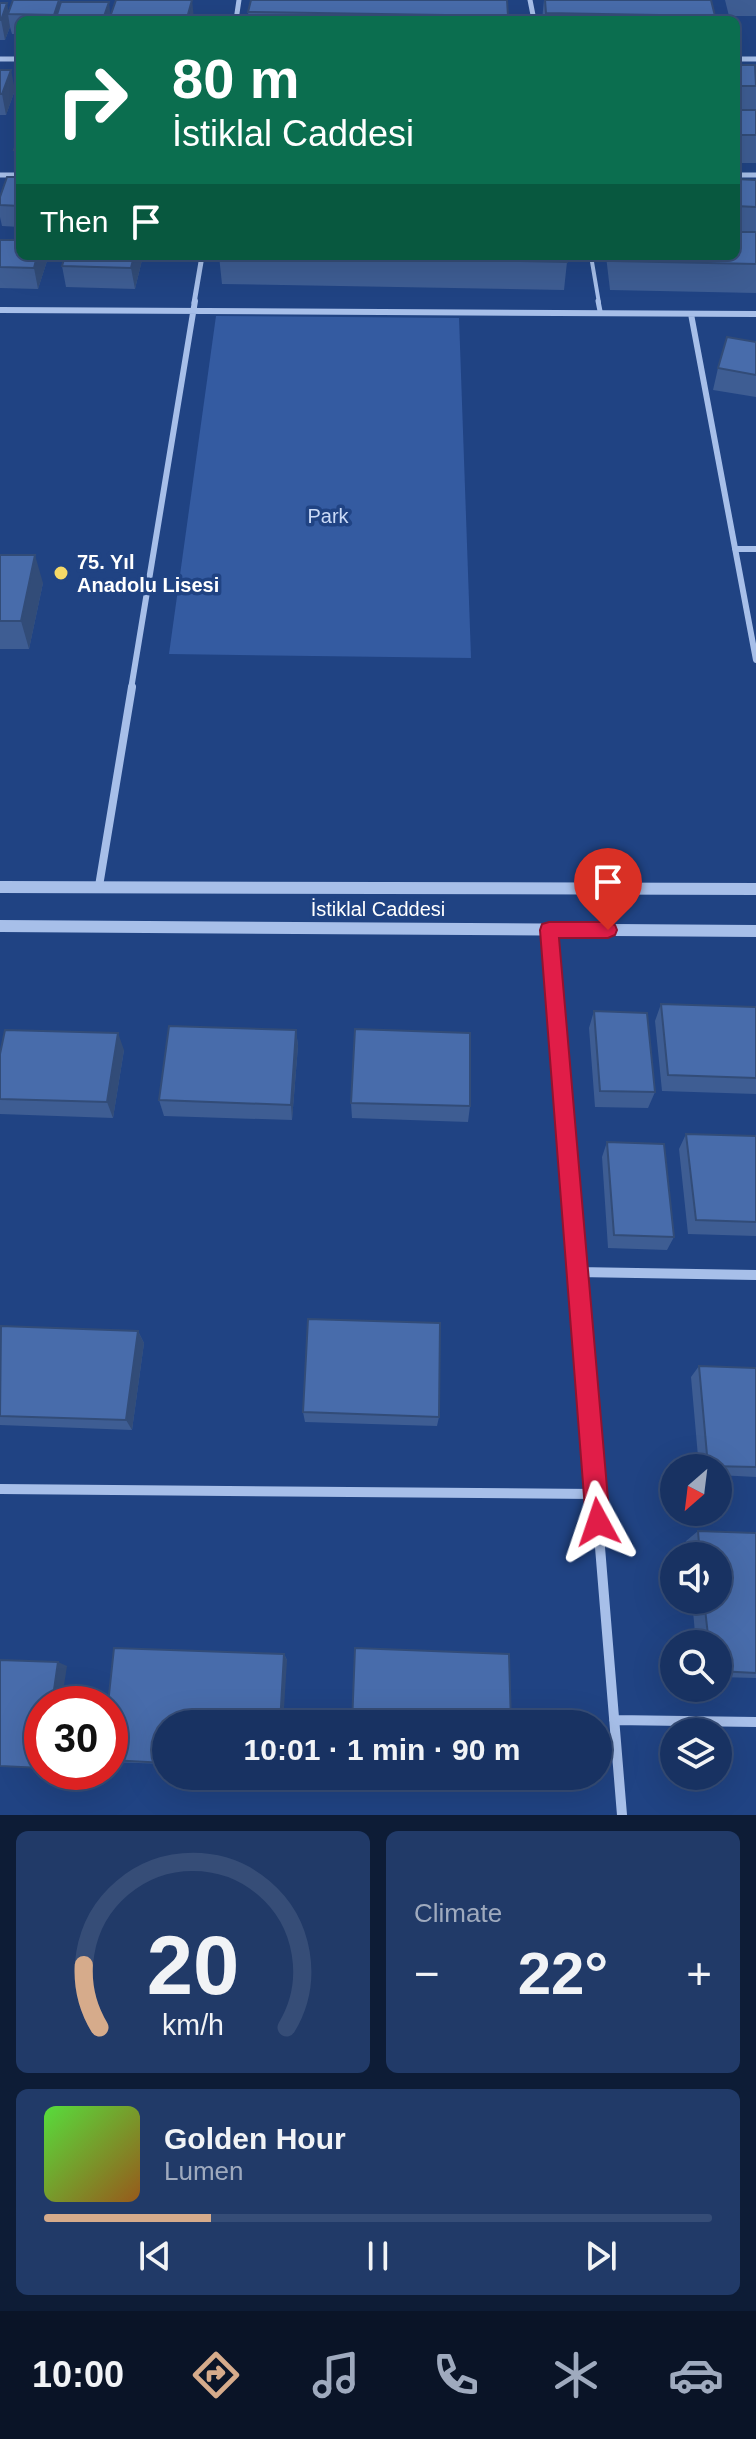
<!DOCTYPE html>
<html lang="en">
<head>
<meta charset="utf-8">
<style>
	body { margin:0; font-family:Helvetica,sans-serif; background:#213a68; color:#f1f3f6; height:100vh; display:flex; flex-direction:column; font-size:30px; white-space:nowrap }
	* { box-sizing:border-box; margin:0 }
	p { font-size:26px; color:#9faabe }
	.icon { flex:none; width:44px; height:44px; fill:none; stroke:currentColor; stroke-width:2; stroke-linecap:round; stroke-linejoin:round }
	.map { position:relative; height:1815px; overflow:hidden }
	.side { display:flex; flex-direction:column; gap:16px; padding:16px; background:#0d1c36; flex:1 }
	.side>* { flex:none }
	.hud { position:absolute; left:16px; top:16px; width:724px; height:244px; border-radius:12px; box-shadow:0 8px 32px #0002,0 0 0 2px #364d77; background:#0b6e4f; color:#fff; overflow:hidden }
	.needle { width:52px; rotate:208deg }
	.fabs { position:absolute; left:660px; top:1454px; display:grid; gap:16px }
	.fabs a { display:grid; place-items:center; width:72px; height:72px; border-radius:50%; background:#183262; box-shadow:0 8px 32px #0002,0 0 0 2px #364d77; font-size:40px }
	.speed { position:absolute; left:24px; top:1686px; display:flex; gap:16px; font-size:40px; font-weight:700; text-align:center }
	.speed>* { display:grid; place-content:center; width:104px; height:104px; border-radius:50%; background:#183262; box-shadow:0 8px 32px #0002,0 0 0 2px #364d77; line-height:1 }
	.speed .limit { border:12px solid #d22; background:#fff; color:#111 }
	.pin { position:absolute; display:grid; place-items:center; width:68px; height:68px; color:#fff; margin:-82px -34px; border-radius:50% 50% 50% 0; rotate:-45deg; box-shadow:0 0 8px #0007 }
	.pin .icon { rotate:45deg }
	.me { position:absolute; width:88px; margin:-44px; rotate:355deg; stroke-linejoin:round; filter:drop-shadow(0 0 6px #0008) }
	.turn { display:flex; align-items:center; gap:28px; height:168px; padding:0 24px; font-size:36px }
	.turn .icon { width:104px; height:104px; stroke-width:2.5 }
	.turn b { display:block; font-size:56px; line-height:68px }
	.then { display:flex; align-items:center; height:76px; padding:0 24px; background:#0003; gap:16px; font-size:30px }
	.big { font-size:60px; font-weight:700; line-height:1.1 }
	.side .card { flex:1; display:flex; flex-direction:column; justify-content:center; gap:12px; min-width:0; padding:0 28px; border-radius:12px; background:#213a68 }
	.side .dial { align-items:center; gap:0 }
	.dial svg { height:208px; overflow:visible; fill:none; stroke:#364d77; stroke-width:7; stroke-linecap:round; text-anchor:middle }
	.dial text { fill:#f1f3f6; stroke:none }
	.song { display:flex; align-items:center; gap:24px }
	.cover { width:96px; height:96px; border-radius:12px; background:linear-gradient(135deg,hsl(110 70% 55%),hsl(30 70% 35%)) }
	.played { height:8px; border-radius:4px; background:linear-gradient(90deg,#d6ab8b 25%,#364d77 25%) }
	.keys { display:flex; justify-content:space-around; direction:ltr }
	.heat { display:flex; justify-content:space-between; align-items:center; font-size:44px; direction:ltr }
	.side .tiles { flex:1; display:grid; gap:16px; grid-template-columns:1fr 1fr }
	.card:last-child { grid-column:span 2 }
	.trip { position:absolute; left:152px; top:1710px; width:460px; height:80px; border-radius:40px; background:#183262; box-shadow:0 8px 32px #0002,0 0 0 2px #364d77; font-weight:700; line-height:80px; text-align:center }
	.menu { display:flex; height:128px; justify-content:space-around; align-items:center; background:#0a1427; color:#9faabe }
	.menu .icon { width:56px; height:56px }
	.menu .on { color:#d6ab8b }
	.menu b { font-size:36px; color:#f1f3f6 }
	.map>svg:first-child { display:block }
	.green { fill:#345ba1 }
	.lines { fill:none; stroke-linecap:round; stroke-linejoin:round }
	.service-far1 { stroke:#a7bfe9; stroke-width:4 }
	.service { stroke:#a7bfe9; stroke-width:5 }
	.minor-far3 { stroke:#a7bfe9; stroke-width:5 }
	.minor-far2 { stroke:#a7bfe9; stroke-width:6 }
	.minor-far1 { stroke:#a7bfe9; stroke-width:8 }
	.minor { stroke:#a7bfe9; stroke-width:10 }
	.tertiary { fill:#a7bfe9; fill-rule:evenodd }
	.wall { fill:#3e5d93 }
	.shaded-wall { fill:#324c78 }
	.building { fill:#486cab; stroke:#324c78; stroke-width:2 }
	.route { fill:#e11d48; stroke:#92132f; stroke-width:2 }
	.poi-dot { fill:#f6d967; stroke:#204383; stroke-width:3 }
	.labels { text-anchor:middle; stroke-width:7; stroke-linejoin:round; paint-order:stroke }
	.park-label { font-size:20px; fill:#cbdbf7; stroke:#204383 }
	.poi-label { font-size:20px; font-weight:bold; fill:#fff; stroke:#204383; text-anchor:start }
	.street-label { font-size:20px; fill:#fff; stroke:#204383 }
</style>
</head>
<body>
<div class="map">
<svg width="756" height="1815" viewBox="0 0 756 1815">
	<rect width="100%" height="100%" fill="#204383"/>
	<path class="green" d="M216,316l243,2 12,340 -302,-4z"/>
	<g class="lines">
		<path class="service-far1" d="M591,256l8,47"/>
		<path class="service" d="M598,301l2,10"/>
		<path class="minor-far3" d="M530,0l4,20
			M236,20l3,-20
			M0,59h20
			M736,59h20
			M0,175h20
			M736,175h20
			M194,303l8,-47"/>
		<path class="minor-far2" d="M0,310l756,4
			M691,314l65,346
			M735,549h21
			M131,689l64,-388"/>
		<path class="minor-far1" d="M99,886l33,-199
			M549,930l21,254"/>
		<path class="minor" d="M570,1182l52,633
			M577,1272l179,3
			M0,1489l595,5
			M614,1720l142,2"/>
		<path class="tertiary" d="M0,881l756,2v12l-756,-2z
			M0,920l756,5v12l-756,-5z"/>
	</g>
	<path class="wall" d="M60,0l1,4 50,12 83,3v1h-174v14h-8l-2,-7 -5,13h-5v-37l9,8z
		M544,0h167l4,16v4h-173z
		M725,0h31v16h-27z
		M248,12l260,4v4h-259z
		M736,65l20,4v94h-20z
		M0,70l15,20 -9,25h-6z
		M14,150h6v20h-2z
		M20,177v50l-18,-1 -2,-9v-20z
		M736,179l20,1v113l-146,-3 -4,-34h130z
		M0,240l47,21 -9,28 -38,-1z
		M219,256h348v6l-3,28 -342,-6z
		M142,260l-7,29 -69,-2 -4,-21z
		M756,342v55l-43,-7 5,-22z
		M0,555l43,28 -14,66h-29z
		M661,1004l95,3v87l-94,-3 -7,-70z
		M594,1011l61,81 -7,16 -53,-1 -6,-79z
		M296,1030l2,16 -6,74 -128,-4 -5,-16z
		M124,1050l-11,68 -113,-4v-60z
		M351,1103l119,3 -2,16 -116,-4z
		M686,1134l70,2v100l-68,-2 -9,-85z
		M607,1142l67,95 -7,13 -59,-2 -6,-91z
		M138,1331l6,12 -12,87 -132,-5v-93z
		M699,1366l57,2v109l-38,-2v-7h-19l-8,-91z
		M303,1412l136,5 -2,9 -132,-4z
		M698,1531l58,2v145l-38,-1v-33h-22l-4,-44h26v-44h-30l-2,-15z
		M284,1654l3,6 -121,64v40l-56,-2v-58z"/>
	<path class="shaded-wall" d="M60,0l3,18h-7v2h-1l-1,-5z
		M192,0l2,19v1h-6z
		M109,2l2,18h-7l-1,-1z
		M7,3l2,11h-1l2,13 -5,13 -4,-20z
		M11,70l4,20 -9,25 -4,-21z
		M37,256h9l1,5 -9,28 -4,-21z
		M134,256h7l1,4 -7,29 -4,-21z
		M35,555l8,28 -14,66 -8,-28z
		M296,1030l2,16 -6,74 -1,-15z
		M118,1033l6,17 -11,68 -6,-16z
		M138,1331l6,12 -12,87 -6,-10z
		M284,1654l3,6 -4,64h-3z
		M58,1662l9,4 -6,38h-9z"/>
	<path class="building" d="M13,0h46l-5,15 -46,-1z
		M116,0h76l-5,18 -77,-1z
		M251,0h256l1,16 -260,-4z
		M545,0h166l4,16 -169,-3z
		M61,2h48l-6,17 -47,-1z
		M0,3h7l-6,17h-1z
		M736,65h19l1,21h-20z
		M0,70h11l-9,24h-2z
		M736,110h20v25h-20z
		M20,132v18h-6z
		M7,177h13v29l-20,-1v-8z
		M736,179l20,1v27l-20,-1z
		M736,232h20v32l-142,-3v-5h122z
		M0,240h20v16h17l-3,12 -34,-1z
		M65,256h69l-3,12 -69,-2z
		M259,256h308v6z
		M727,337l29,5v33l-38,-7z
		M0,555h35l-14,66h-21z
		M661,1004l95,3v71l-88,-3z
		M594,1011l53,2 8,79 -55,-1z
		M169,1026l127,4 -5,75 -132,-5z
		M355,1029l115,4v73l-119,-3z
		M5,1030l113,3 -11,69 -107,-3v-45z
		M686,1134l70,2v86l-60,-2z
		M607,1142l57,2 10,93 -60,-2z
		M308,1319l132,4 -1,94 -136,-5z
		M1,1326l137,5 -12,89 -126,-4z
		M699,1366l57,2v99l-48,-1z
		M698,1531l58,2v140l-38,-2v-27h-9l-5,-44h14v-44h-18z
		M114,1648l170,6 -4,70h-114v39l-56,-3v-56h-2z
		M355,1648l154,6 2,70h-159z
		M0,1660l58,2 -6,42h-10v64l-42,-2z"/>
	<path class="route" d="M549,922h59l7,3 2,5 -2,5 -7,3h-49l51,584 -4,9 -8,3 -9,-3 -3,-9 -46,-592 2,-6z"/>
	<circle class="poi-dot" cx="61" cy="573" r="8"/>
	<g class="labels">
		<g class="park-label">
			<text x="328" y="523">Park</text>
		</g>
		<g class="poi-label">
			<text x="77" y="569">75. Yıl<tspan x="77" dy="23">Anadolu Lisesi</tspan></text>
		</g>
		<g class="street-label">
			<text x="378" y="916">İstiklal Caddesi</text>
		</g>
	</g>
</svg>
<div class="fabs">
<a><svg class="needle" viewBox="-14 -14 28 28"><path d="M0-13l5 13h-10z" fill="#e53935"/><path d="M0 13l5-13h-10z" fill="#9faabe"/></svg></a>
<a><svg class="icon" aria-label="sound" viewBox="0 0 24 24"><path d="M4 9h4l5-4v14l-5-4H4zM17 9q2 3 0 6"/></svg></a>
<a><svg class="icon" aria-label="search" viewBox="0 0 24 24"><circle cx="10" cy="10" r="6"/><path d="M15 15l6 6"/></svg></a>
<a><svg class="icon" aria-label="layers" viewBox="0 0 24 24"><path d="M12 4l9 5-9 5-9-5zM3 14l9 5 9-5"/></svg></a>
</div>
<div class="speed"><div class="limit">30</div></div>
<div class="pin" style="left:608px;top:930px;background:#d93025"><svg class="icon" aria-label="arrive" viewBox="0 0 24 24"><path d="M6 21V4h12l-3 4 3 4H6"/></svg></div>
<svg class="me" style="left:598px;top:1522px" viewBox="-20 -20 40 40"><path d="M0-17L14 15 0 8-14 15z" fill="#e11d48" stroke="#fff" stroke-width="4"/></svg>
<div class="trip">10:01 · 1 min · 90 m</div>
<div class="hud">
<div class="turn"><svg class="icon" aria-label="right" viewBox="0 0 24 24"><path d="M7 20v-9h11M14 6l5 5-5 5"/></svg><div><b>80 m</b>İstiklal Caddesi</div></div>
<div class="then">Then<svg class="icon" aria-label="arrive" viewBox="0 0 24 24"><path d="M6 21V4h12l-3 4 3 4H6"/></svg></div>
</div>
</div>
<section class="side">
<div class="tiles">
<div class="card dial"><svg viewBox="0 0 100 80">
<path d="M14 69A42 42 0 1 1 86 69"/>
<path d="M14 69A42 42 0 0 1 8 45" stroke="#d6ab8b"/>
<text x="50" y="56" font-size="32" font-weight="700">20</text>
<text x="50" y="72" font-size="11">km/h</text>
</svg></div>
<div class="card"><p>Climate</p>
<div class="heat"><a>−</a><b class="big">22°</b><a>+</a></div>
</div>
<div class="card">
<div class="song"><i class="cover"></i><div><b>Golden Hour</b><p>Lumen</p></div></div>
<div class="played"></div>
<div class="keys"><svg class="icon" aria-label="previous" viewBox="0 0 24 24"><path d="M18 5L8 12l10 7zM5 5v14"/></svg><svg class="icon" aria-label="pause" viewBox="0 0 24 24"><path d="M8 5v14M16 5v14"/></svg><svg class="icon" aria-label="next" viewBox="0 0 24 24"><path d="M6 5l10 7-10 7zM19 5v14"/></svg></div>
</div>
</div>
</section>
<nav class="menu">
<b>10:00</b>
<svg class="icon on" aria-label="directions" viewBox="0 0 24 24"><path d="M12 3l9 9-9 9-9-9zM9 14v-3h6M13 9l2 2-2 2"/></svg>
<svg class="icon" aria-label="music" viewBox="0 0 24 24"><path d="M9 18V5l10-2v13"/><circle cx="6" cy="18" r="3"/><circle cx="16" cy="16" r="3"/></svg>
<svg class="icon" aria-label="phone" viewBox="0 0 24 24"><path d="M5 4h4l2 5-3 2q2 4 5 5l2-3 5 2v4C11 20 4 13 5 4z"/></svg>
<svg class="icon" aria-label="climate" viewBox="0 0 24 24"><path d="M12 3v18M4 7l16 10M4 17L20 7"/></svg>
<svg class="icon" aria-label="car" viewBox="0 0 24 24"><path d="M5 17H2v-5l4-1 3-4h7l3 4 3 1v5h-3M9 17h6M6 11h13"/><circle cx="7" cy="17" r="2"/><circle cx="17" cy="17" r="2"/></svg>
</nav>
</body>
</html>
